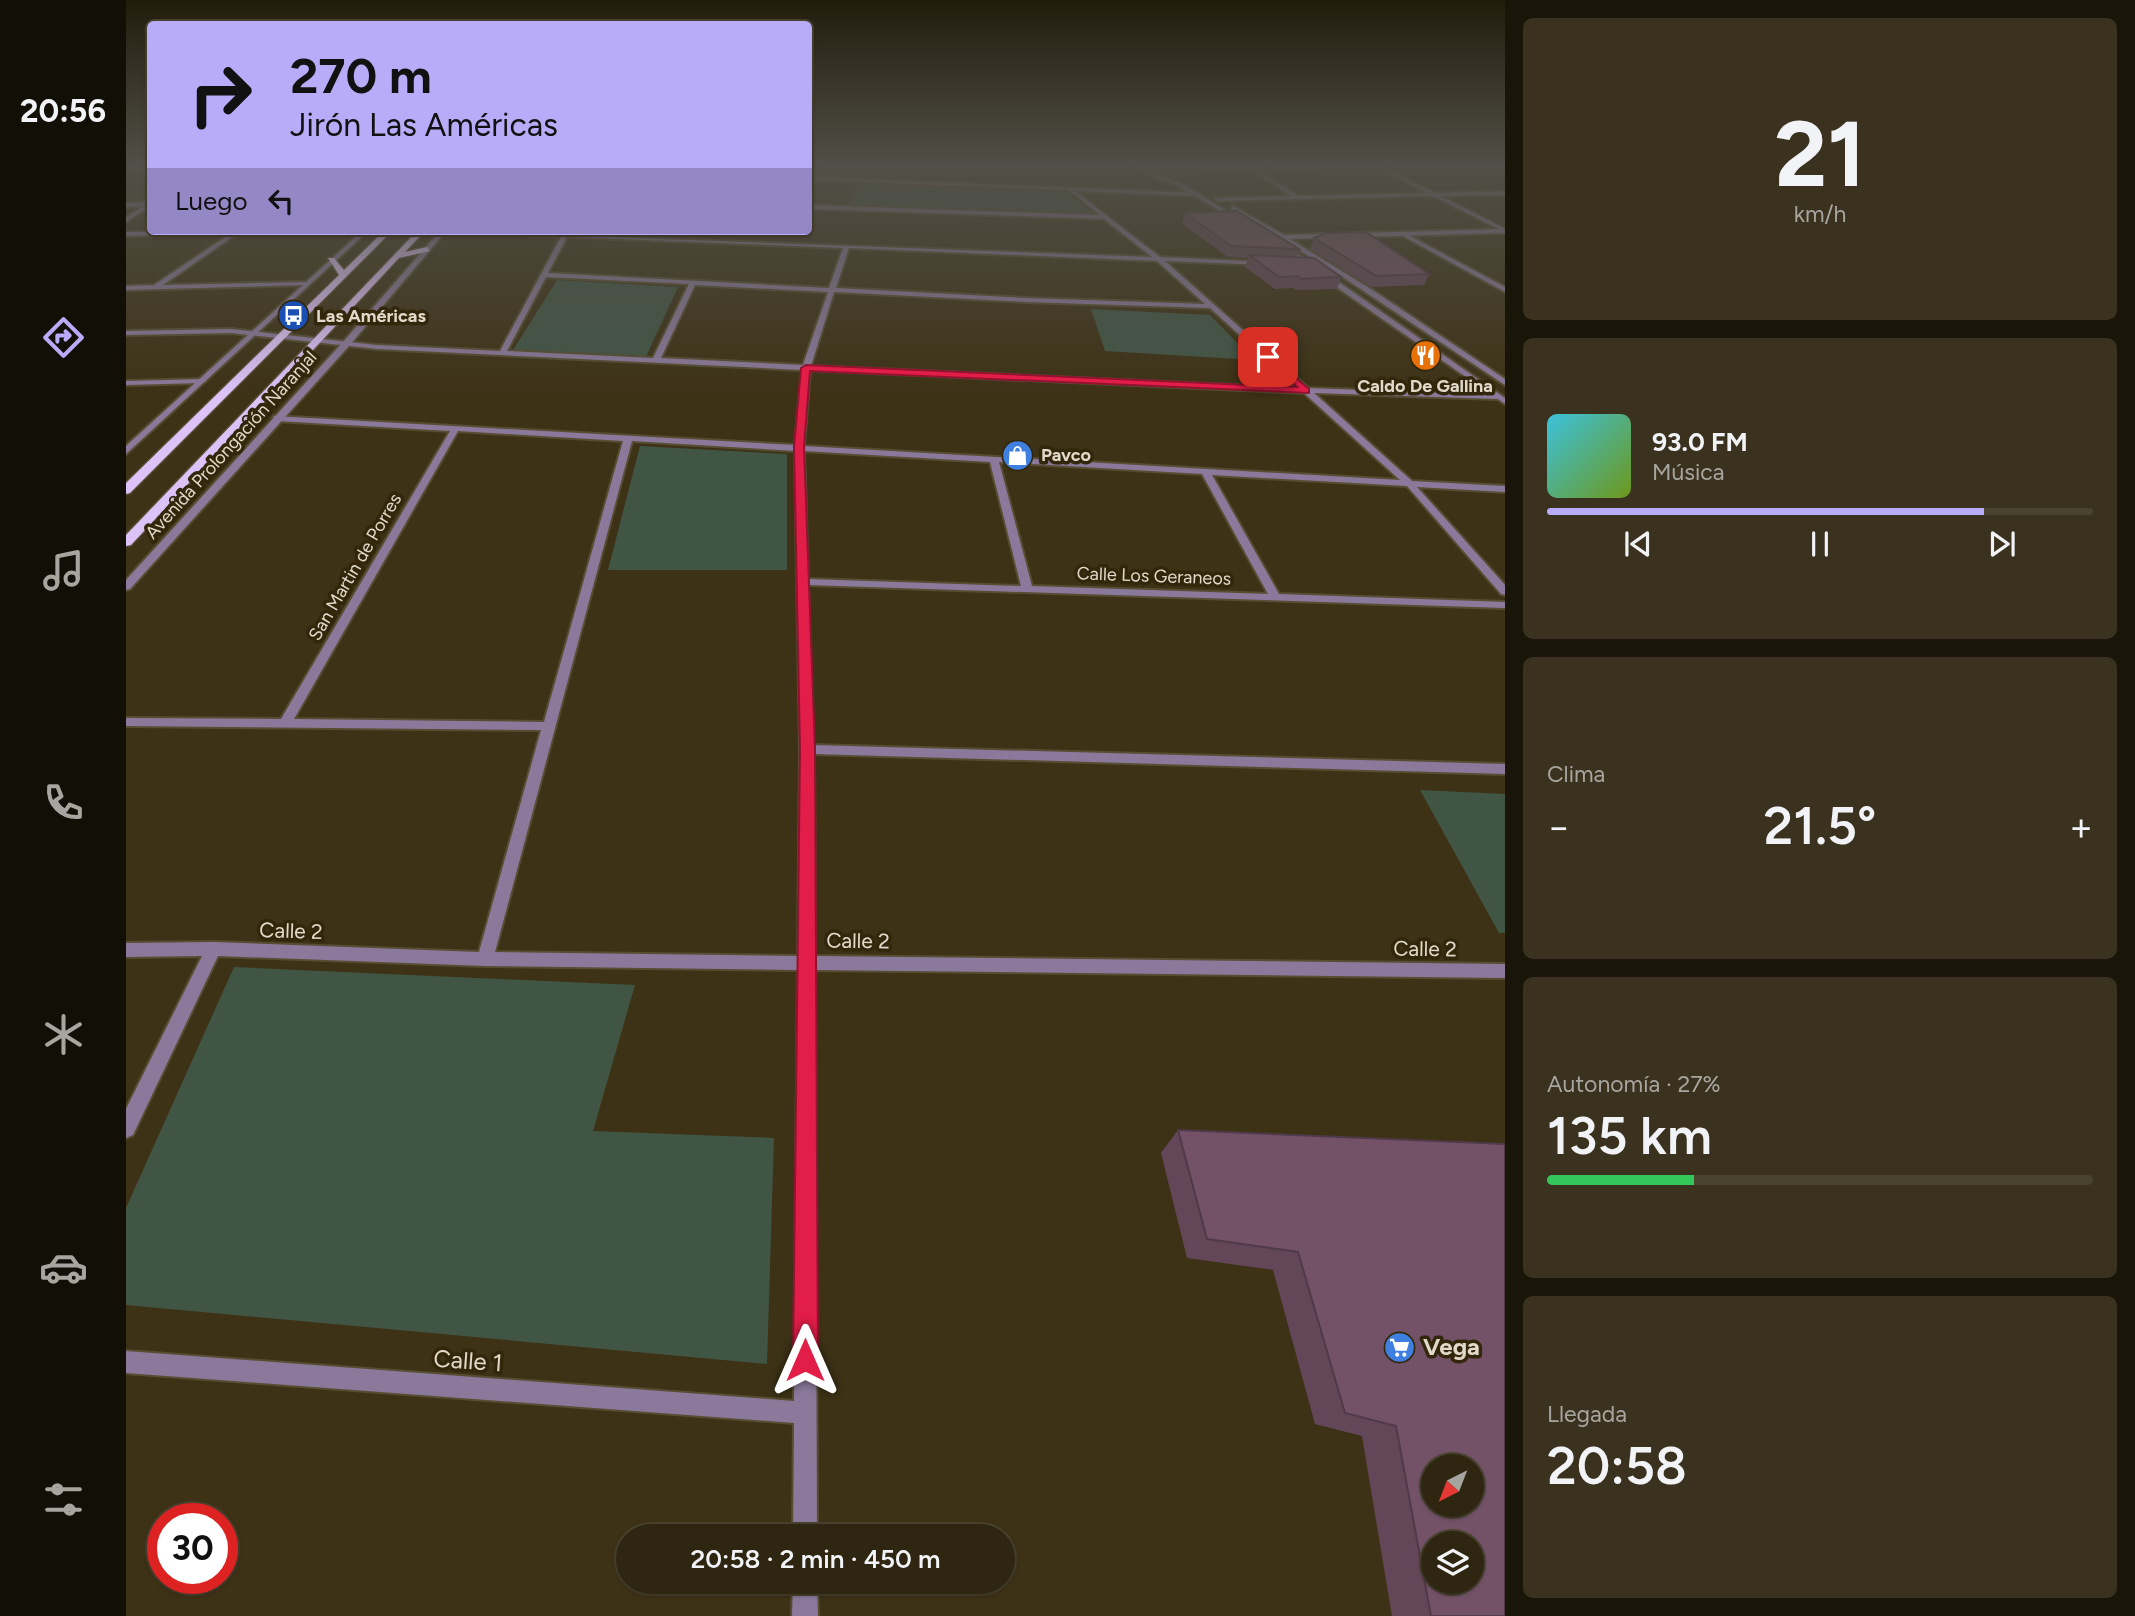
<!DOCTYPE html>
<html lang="es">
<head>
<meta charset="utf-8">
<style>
	body { margin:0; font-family:Figtree,sans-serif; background:#3a321e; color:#f1f3f6; height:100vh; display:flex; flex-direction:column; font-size:26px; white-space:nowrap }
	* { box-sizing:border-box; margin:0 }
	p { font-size:23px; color:#a7a59f }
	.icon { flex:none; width:38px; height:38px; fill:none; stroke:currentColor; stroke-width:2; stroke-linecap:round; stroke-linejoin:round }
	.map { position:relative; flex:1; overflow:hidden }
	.drawer { display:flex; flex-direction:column; gap:18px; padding:18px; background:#191509; width:630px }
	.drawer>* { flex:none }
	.banner { position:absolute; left:21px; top:21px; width:665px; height:214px; border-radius:7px; box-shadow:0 2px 5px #0004,0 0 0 2px #494330; background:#b8abf7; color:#111; overflow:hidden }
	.needle { width:46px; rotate:222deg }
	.buttons { position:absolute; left:1295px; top:1454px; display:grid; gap:14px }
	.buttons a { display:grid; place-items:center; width:63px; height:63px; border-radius:50%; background:#2e2610; box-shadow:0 2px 5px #0004,0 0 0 2px #494330; font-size:35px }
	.speed { position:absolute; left:21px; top:1503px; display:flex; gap:14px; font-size:35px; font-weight:700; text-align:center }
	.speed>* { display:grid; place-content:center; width:91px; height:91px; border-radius:50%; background:#2e2610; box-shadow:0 2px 5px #0004,0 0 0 2px #494330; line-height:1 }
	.speed .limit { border:10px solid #d22; background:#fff; color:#111 }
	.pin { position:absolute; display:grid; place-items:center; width:60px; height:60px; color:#fff; margin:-30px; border-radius:14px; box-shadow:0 4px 10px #0006 }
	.me { position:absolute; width:77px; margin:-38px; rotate:0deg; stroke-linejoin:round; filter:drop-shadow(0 0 5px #0008) }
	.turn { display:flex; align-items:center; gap:24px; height:147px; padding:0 28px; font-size:32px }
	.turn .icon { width:91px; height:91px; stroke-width:2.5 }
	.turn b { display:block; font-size:49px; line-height:60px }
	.then { display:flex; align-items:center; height:66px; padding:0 28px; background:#0003; gap:14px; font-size:26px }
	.big { font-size:52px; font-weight:600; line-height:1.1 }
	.drawer .widget { flex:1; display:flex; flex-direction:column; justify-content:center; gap:10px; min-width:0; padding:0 24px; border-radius:10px; background:#3a321e }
	.drawer .dial { align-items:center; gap:0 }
	.dial b { font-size:91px; line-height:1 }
	.song { display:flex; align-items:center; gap:21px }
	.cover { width:84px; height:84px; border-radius:10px; background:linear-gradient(135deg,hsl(190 70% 55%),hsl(80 70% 35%)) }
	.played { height:7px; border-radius:4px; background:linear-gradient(90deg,#b8abf7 80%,#494330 80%) }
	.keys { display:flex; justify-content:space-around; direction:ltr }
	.heat { display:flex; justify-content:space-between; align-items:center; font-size:38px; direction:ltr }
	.charge { height:10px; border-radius:5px; background:linear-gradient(90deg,#34c759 27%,#494330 0) }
	.trip { position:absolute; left:490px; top:1524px; width:399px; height:70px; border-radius:35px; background:#2e2610; box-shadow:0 2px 5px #0004,0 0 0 2px #494330; font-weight:600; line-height:70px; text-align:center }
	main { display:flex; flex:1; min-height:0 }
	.dock { display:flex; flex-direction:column; width:126px; justify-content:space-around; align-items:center; background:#120f06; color:#a7a59f }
	.dock .icon { width:49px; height:49px }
	.dock .on { color:#b8abf7 }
	.dock b { font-size:32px; color:#f1f3f6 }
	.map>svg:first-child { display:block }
	.green { fill:#415545 }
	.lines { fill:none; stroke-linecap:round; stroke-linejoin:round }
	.minor-casing { stroke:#574d33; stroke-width:4 }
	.tertiary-casing { stroke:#574d33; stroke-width:4 }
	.primary-casing { stroke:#574d33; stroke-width:3 }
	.minor { fill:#8a799a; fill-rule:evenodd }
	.tertiary { fill:#8a799a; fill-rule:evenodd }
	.primary { fill:#ddc2f8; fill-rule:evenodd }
	.wall { fill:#634759 }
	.building { fill:#735268; stroke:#503949; stroke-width:2; fill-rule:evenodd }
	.route { fill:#e11d48; stroke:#92132f; stroke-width:2 }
	.labels { text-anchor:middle; stroke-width:7; stroke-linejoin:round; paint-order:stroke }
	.far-poi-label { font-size:18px; font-weight:bold; fill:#e1daca; stroke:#32270b; text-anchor:start }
	.far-street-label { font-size:18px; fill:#e1daca; stroke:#32270b }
	.street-label { font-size:21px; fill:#e1daca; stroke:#32270b }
	.near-poi-label { font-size:24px; font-weight:bold; fill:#e1daca; stroke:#32270b; text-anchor:start }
	.near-street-label { font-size:24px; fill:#e1daca; stroke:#32270b }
</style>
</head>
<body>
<main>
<nav class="dock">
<b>20:56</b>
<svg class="icon on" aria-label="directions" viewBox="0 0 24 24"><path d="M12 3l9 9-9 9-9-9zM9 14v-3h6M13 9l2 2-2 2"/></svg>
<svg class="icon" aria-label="music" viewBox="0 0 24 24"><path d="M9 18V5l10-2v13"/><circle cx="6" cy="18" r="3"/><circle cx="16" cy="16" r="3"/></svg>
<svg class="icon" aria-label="phone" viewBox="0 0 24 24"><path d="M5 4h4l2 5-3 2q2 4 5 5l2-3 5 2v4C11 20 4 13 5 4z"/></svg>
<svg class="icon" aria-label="climate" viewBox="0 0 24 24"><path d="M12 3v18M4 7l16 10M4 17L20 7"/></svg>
<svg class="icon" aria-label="car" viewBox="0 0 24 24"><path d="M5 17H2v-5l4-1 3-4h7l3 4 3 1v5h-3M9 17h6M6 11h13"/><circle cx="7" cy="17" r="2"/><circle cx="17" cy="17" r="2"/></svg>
<svg class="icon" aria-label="filters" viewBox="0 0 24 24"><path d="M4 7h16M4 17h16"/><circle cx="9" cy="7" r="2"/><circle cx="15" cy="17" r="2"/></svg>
</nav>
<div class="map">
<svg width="1379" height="1616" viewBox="0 0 1379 1616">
	<rect width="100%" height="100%" fill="#3d3216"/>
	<path class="green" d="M731,182l208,9 29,23 -246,-8z
		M431,280l121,7 -32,70 -133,-7z
		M965,309l119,6 44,45 -149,-9z
		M514,446l147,8v116h-179z
		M1294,790l85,4v139h-6z
		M108,967l401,18 -42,146 181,7 -7,226 -641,-59v-97z"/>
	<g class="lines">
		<defs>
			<path id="minor" d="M1180,166h96l-16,2 49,25 70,-2v4l-64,1 64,33v3l-72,-36 -216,5 -2,-3 77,-2 -40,-25h-99zM1253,168l48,25 -129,3 -40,-26z
				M0,168h24v2h-24z
				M682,177l392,16 -2,3 -123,-5 85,66 107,5 -2,3 -100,-4 143,127 193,7 1,2 -4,2 -184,-6 98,88 93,5v6l-88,-5 88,98v10l-4,-1 -94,-108 -195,-11 67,119 226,8v6l-697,-23 5,160 692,19v10l-691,-20 1,202 690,8v14l-690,-8 2,566h-24l1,-113 -668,-50v-22l668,50 4,-431 -313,-4 -267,-10 -85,179 -7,3v-29l76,-153 -76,1v-14l87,-1 266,10 62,-222 -415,-4v-8l155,1 169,-288 -173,-10 -4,-3 1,-2 521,29 7,-75 -425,-21 -146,-16 -105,2v-4l105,-2 146,16 123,6 61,-114 -115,-6 706,26 -48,-38 -296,-10v-4l292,10 -31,-25 -261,-10zM441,237l276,11 -14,40 -281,-15zM723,248l308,13 48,43 -179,-6 -190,-10zM420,277l143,7 -36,74 -146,-7zM569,285l133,7 -25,73 -142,-7zM708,292l192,10 184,6 88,80 -487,-22zM684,370l494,23 96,87 -596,-34zM332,431l165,10 -79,281 -250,-3zM506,441l163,10 5,298 -2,207 -303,-4zM678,451l186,11 31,124 -213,-7zM873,462l203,12 66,120 -236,-8z
				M24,202v4l-24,16v-5l16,-10h-16v-4z
				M149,231l-37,2 -75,52 142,-3 2,3 -181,5v-4l28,-1 76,-51 -104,2v-4z
				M1275,231l104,56v5l-106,-58z
				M79,379l1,2 -4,2 -76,2v-4z
				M667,1582h24l1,34h-26z"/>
			<path id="tertiary" d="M999,166h8l47,17 64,38 -5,1 -63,-37z
				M1107,206l51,29 221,-6v4l-215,6 84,52 131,88v6l-170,-113 -104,-63z
				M236,231h6l-242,223v-8z
				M314,231h6l-97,115 -219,243 -4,1v-10l217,-238z
				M1156,245l31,19 192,134v6l-225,-156z"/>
			<path id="primary" d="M258,231h8l-262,262 -4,1v-11l213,-208 -11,-17h6l10,12z
				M291,231h8l-20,21 22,-5 3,4 -31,7 -268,287 -5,1v-11z"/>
		</defs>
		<use href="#minor" class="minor-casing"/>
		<use href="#tertiary" class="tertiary-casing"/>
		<use href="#primary" class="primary-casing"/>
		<use href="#minor" class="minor"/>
		<use href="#tertiary" class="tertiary"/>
		<use href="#primary" class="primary"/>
	</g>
	<path class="wall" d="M1059,213l114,36 -2,8 44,20 -4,12 -41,1 -3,-2 -18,1 -30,-22 3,-9 -20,-1 -46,-33z
		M1188,238l115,36 -5,11 -53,2 -61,-38z
		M1052,1130l327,14v472h-113l-30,-180 -47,-12 -42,-154 -86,-12 -26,-105z"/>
	<path class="building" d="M1111,211l62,38 -68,-3 -46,-33z
		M1240,232l63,42 -53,2 -62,-38 12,-5z
		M1123,255l65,3 27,19 -40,2 -3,-3 -19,1z
		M1052,1130l327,14v472h-74l-35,-190 -51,-13 -47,-161 -91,-13zM1307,1466h39v39h-39zM1307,1544h39v38h-39z"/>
	<linearGradient id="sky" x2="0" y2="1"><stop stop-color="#221c0c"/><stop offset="0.42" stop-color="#514f47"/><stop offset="1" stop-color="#514f47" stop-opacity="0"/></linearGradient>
	<rect width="1379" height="393" fill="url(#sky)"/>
	<path class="route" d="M1142,354l41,35v4l-499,-22 -6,76 11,302 3,611 -4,8 -9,4 -9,-4 -3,-8 7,-611 -6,-302 7,-79 5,-3 491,22 -32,-29z"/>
	<defs>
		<symbol id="bus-disc" viewBox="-11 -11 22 22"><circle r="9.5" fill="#1a4fb4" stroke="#32270b"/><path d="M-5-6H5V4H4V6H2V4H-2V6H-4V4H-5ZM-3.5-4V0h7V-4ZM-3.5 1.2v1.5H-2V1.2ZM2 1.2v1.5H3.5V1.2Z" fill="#fff"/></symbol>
		<symbol id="restaurant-disc" viewBox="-11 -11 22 22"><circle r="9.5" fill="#e8710a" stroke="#32270b"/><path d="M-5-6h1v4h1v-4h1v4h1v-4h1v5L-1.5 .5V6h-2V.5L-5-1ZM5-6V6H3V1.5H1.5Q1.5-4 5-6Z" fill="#fff"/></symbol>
		<symbol id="shop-disc" viewBox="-11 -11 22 22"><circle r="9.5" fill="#3f7fe0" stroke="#32270b"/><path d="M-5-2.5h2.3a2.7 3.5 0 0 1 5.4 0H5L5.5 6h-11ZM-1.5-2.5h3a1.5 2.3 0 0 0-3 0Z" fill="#fff"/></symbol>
		<symbol id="supermarket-disc" viewBox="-11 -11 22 22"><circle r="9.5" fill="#3f7fe0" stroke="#32270b"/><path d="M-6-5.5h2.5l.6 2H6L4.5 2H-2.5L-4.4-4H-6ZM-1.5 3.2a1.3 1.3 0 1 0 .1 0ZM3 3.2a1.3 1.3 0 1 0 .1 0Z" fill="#fff"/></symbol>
	</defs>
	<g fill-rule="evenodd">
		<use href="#bus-disc" x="150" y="298" width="35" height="35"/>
		<use href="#restaurant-disc" x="1282" y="338" width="35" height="35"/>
		<use href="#shop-disc" x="874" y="438" width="35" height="35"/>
		<use href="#supermarket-disc" x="1256" y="1330" width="35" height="35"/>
	</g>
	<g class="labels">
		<g class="far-poi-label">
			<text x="190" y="322">Las Américas</text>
			<text x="1299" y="392" text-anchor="middle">Caldo De Gallina</text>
			<text x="915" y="461">Pavco</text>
		</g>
		<g class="far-street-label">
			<text transform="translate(105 445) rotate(-48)" y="6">Avenida Prolongación Naranjal</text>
			<text transform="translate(229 567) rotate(-60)" y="6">San Martin de Porres</text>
			<text transform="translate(1028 576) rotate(2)" y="6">Calle Los Geraneos</text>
		</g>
		<g class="street-label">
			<text transform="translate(165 931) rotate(2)" y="7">Calle 2</text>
			<text transform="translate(732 941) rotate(1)" y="7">Calle 2</text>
			<text transform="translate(1299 949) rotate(1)" y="7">Calle 2</text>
		</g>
		<g class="near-poi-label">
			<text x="1297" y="1355">Vega</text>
		</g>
		<g class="near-street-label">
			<text transform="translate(342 1361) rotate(4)" y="8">Calle 1</text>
		</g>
	</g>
</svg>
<div class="buttons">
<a><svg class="needle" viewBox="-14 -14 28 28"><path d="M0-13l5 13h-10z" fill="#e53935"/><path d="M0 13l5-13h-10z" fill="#a7a59f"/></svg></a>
<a><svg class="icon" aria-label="layers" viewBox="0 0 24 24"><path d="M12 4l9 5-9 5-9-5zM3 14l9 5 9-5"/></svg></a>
</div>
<div class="speed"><div class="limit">30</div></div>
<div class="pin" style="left:1142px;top:357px;background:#d93025"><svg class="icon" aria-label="arrive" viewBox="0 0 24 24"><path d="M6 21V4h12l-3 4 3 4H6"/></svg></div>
<svg class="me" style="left:679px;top:1360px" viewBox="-20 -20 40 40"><path d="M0-17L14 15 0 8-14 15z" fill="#e11d48" stroke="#fff" stroke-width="4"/></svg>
<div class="trip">20:58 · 2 min · 450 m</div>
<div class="banner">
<div class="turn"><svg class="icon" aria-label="right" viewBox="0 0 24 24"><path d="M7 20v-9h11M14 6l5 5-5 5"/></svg><div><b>270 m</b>Jirón Las Américas</div></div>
<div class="then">Luego<svg class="icon" aria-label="left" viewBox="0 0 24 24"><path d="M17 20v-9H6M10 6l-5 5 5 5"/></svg></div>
</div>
</div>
<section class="drawer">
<div class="widget dial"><b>21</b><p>km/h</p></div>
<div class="widget">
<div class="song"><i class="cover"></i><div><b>93.0 FM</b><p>Música</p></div></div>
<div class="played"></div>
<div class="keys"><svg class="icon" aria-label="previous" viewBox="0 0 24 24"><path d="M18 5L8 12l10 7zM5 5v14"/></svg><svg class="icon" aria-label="pause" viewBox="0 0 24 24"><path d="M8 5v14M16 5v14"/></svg><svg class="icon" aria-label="next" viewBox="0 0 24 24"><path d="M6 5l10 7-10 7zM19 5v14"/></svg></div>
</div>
<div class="widget"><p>Clima</p>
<div class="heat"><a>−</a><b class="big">21.5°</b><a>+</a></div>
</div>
<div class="widget"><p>Autonomía · 27%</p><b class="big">135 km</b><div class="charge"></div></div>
<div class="widget"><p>Llegada</p><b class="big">20:58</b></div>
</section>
</main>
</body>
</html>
